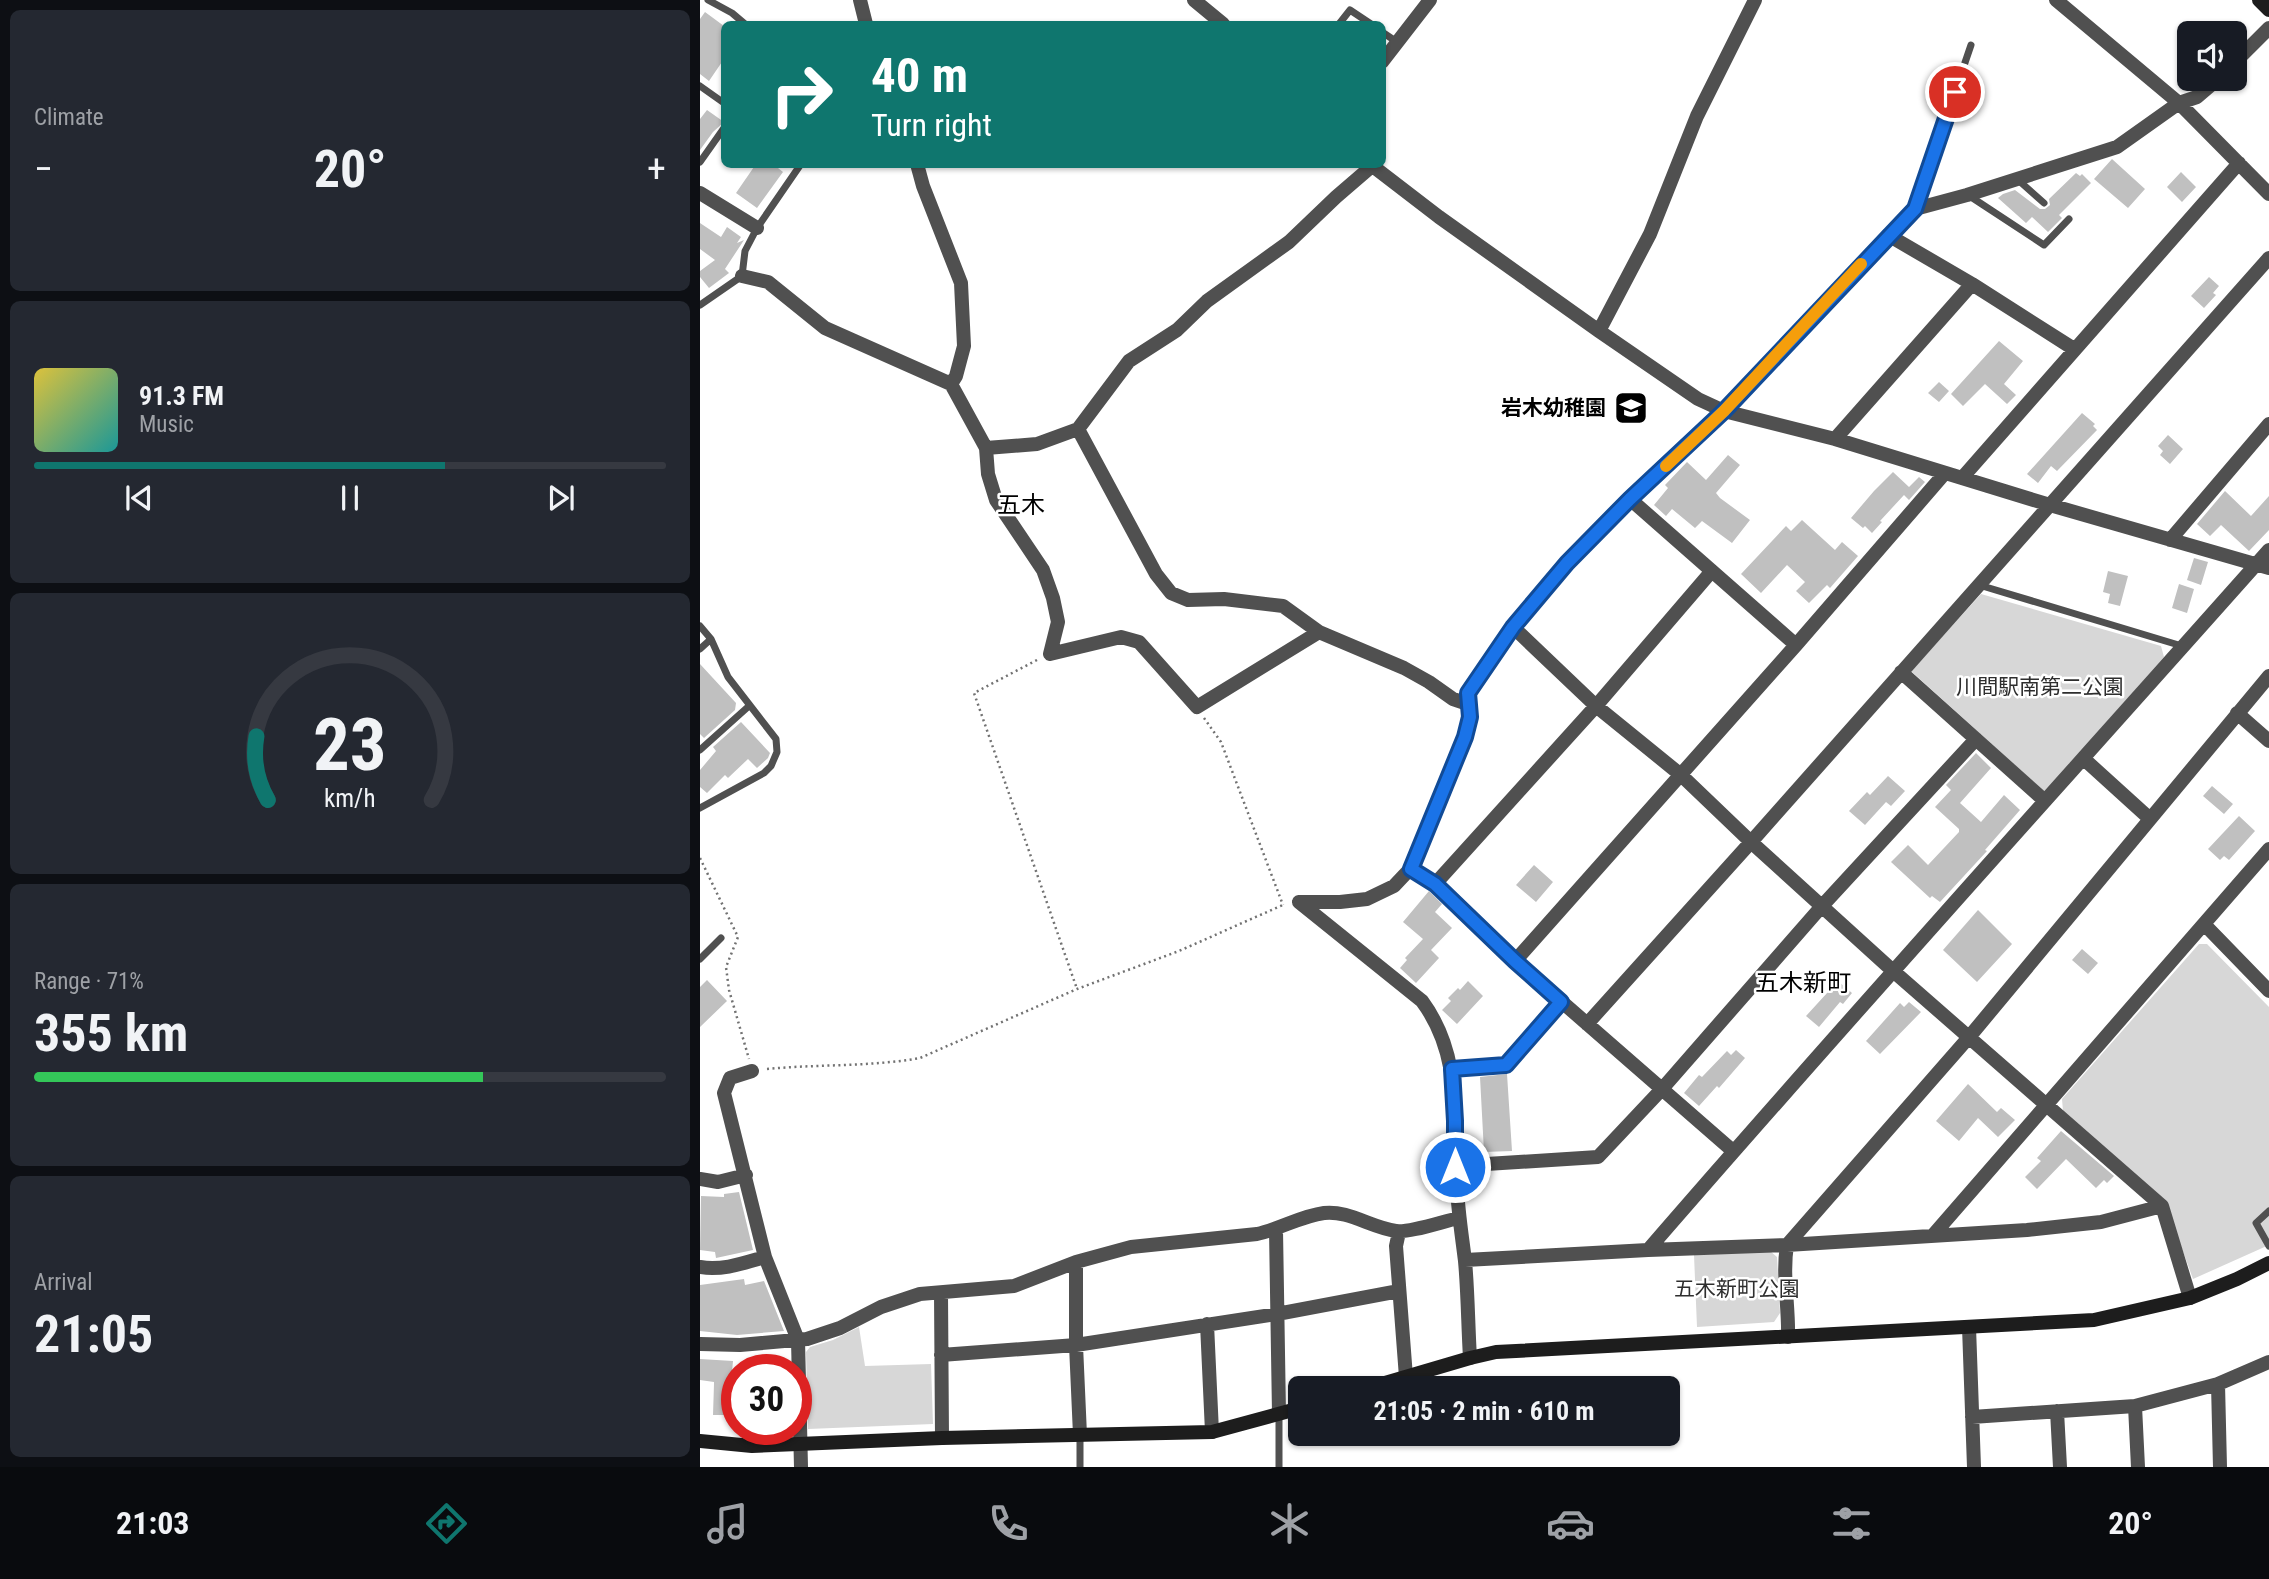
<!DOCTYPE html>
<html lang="en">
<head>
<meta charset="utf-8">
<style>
	body { margin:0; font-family:"Roboto Condensed","Noto Sans JP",sans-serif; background:#242831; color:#f1f3f6; height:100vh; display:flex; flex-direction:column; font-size:26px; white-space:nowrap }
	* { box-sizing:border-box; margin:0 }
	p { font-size:23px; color:#9ea1a6 }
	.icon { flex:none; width:38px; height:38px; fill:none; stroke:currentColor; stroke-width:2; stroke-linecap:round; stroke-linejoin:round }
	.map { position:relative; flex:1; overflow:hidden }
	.side { display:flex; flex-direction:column; gap:10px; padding:10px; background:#0d0f14; width:700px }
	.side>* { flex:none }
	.hud { position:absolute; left:21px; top:21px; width:665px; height:147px; border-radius:10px; box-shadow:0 2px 5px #0004; background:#0f766e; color:#fff; overflow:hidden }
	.fabs { position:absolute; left:1477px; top:21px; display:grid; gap:14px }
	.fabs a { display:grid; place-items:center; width:70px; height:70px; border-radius:10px; background:#171b24; box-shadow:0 2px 5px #0004; font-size:35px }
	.speed { position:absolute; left:21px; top:1354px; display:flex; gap:14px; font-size:35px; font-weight:700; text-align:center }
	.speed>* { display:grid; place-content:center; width:91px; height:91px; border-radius:50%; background:#171b24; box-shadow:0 2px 5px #0004; line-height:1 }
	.speed .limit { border:10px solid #d22; background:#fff; color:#111 }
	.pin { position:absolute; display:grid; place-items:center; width:60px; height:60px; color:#fff; margin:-30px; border:4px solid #fff; border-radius:50%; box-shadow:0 2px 7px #0007 }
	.me { position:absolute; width:77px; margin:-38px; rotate:0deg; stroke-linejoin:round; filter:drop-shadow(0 0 5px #0008) }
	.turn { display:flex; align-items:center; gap:24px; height:147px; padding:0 35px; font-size:32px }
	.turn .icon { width:91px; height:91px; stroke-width:2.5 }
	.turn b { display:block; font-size:49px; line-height:60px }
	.big { font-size:52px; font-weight:700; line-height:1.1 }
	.side .tile { flex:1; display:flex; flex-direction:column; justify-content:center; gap:10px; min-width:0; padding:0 24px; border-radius:10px; background:#242831 }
	.side .dial { align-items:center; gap:0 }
	.dial svg { height:182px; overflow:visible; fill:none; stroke:#363941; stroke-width:7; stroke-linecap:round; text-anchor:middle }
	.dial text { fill:#f1f3f6; stroke:none }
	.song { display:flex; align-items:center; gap:21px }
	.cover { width:84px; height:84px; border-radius:10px; background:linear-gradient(135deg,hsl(50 70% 55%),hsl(180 70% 35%)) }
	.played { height:7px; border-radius:4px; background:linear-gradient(90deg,#0f766e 65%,#363941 65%) }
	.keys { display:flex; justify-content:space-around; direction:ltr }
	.heat { display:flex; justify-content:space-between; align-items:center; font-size:38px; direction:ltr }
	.charge { height:10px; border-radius:5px; background:linear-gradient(90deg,#34c759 71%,#363941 0) }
	.trip { position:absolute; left:588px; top:1376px; width:392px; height:70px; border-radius:10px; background:#171b24; box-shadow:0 2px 5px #0004; font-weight:700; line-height:70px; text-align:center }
	.tabs { display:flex; height:112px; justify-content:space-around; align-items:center; background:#090b0e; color:#9ea1a6 }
	.tabs .icon { width:49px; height:49px }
	.tabs .active { color:#0f766e }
	.tabs b { font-size:32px; color:#f1f3f6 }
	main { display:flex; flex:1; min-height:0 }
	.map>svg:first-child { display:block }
	.green { fill:#d7d7d7 }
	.building { fill:#c0c0c0 }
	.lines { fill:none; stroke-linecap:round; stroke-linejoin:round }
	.path { stroke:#727272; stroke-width:2.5; stroke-dasharray:2 3.5; stroke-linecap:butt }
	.lane { stroke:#505050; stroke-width:7 }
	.street { stroke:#505050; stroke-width:14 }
	.secondary { stroke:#1d1d1d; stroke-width:14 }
	.route-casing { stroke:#114b97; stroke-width:18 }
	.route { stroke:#1a73e8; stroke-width:12 }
	.slow { stroke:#f59e0b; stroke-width:12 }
	.labels { text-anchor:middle; stroke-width:5; stroke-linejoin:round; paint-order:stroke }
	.poi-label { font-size:21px; font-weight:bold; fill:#000; stroke:#fff; text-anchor:end }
	.park-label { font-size:21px; fill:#2e2e2e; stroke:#fff }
	.quarter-label { font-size:24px; fill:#000; stroke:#fff }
</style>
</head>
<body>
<main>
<section class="side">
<div class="tile"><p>Climate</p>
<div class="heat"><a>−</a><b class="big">20°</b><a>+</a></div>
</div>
<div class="tile">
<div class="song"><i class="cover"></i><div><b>91.3 FM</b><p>Music</p></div></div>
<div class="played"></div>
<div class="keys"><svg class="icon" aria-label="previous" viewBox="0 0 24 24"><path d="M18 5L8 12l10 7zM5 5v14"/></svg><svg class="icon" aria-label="pause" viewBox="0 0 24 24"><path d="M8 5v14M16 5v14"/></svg><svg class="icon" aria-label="next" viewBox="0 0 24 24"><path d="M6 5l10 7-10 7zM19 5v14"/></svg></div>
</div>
<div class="tile dial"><svg viewBox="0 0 100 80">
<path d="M14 69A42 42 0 1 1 86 69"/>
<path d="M14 69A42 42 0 0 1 9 41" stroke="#0f766e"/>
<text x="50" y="56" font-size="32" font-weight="700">23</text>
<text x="50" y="72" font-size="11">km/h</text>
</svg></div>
<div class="tile"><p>Range · 71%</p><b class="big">355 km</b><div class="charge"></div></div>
<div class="tile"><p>Arrival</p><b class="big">21:05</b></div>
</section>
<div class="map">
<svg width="1569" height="1467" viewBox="0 0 1569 1467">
	<rect width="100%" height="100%" fill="#fff"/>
	<path class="green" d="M1281,594l180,52 3,11 -119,135 -134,-121z
		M1499,944h8l62,63v238l-76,34 -29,-80 -101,-88 -1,-12z
		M1070,1251l7,6 3,56 -6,9 -77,5 -3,-72z
		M159,1327l6,39 66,-2 2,60 -125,5 -2,-77 4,-5 23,-7z"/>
	<path class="building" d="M5,12l19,14v33l-15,22 -9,-7v-55z
		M7,110l17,12 -11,10 -13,18v-31z
		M1412,159l33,30 -17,19 -34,-29z
		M56,164h17l10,8 -26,36 -21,-15z
		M1481,172l15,15 -14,15 -15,-15z
		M1376,173l4,3 2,-2 9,9 -32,32 3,3 -14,14 -16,-15 -6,6 -28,-25 5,-4 12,-4 25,19h5l5,-4 -1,-6z
		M0,223l21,14 6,-10 14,10 -4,6 7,-3 -19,29 4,4 -20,15 -9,-11v-6l15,-11 -15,-11z
		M1509,277l10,9 -6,7 3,2 -12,13 -13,-12z
		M1299,341l24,20 -19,23 12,11 -9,9 -22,-20 -22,22 -12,-12z
		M1239,382l10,9 -10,11 -11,-9z
		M1382,413l13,11 -2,2 4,4 -40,41 -6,-5 -13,17 -11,-9z
		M1468,435l15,14 -13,15 -10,-9 3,-4 -5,-5z
		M1028,455l12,10 -24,28 4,5 30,22 -18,23 -30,-22 -7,7 -23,-19 -6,7 -12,-11 14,-17 -3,-3 22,-23 19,18z
		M1193,472l16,15 10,-10 6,5 -16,18 -5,-5 -24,26 2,1 -10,11 -7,-7 -2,2 -12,-10 23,-27z
		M1525,491l26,25 18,-20v34l-20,21 -28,-26 -11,11 -13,-12z
		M1102,520l33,30 7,-8 16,14 -28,32 -3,-3 -18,18 -13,-12 9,-9 -18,-17 -26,28 -20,-19 45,-48 5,5z
		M1494,558l14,4 -7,23 -14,-5z
		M1408,571l20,5 -8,30 -12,-3 2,-9 -7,-2z
		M1479,584l15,5 -7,24 -15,-5z
		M0,664l36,39 -1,7 -31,28 -4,-4z
		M41,722l29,31 -2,5 -11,10 -9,-9 -20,19 -3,-3 -18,18 -7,-6v-17l16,-19 -3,-4z
		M1276,753l15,15 -31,35 21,19 23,-27 16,15 -35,40 2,1 -47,51 -8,-6 -2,2 -39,-36 17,-17 20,20 31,-33v-3l-24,-22 16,-17 -5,-5z
		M1188,776l17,15 -14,15 -5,-4 -21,23 -16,-14 18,-19 3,3z
		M1512,786l21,18 -9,10 -21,-18z
		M1539,816l16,15 -26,29 -5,-4 -4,4 -12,-11z
		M834,865l19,17 -17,20 -20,-17z
		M729,891l13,13 -7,8 17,16 -21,22 8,8 -23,25 -16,-15 7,-8 -2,-2 18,-19 -20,-17z
		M1278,910l34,34 -35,38 -34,-32z
		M1382,949l16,14 -10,11 -16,-14z
		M7,980l20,21 -27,26v-40z
		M768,981l15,15 -26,28 -15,-14 9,-9 -3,-3 10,-10 2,2z
		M1138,981l14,12 -9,11 -3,-2 -21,25 -13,-11z
		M1209,1002l12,10 -41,42 -14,-13 34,-38 4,4z
		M1036,1050l9,8 -26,30 -2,-2 -18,20 -15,-13 15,-18 3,2 25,-26 4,4z
		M807,1074l5,77 -28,1 -4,-75z
		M1268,1084l29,28 4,-4 14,12 -17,17 -20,-19 -19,23 -23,-20z
		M1361,1131l53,45 -7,7 -3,-3 -8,8 -30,-29 -29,30 -12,-12 16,-16 -4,-3z
		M39,1192l14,58 -37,8 -1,-6 -15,-2 1,-54 23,1v-3z
		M44,1279l1,6 19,-4 20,50 -47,4 -37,-4v-46z
		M0,1359l33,2 -5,54h-15l1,-31v-2l-14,-2z"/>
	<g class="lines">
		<path class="path" d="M337,660l-63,33 103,296
			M504,718l17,24 62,163
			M0,858l38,79 -12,30 3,23 20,69
			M67,1069c51,-5 103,-2 153,-11l157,-69 102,-38 106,-47"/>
		<path class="lane" d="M8,0l24,13 13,11
			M639,24l11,-14 21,14
			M682,32l15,10
			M0,86l24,17
			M0,162l24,-34
			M1317,179l27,24
			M1268,195l76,50 25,-26
			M1215,209l56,-164
			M0,305l42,-29 3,-25 12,-23 44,-64
			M1279,585l203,61
			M0,626l11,13 17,38 48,62 1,13 -6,14 -7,7 -64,35
			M0,649l11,-10
			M0,750l49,-44
			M0,959l21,-21
			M1569,1211l-13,12 13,23
			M380,1435v32
			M579,1467v-53"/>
		<path class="street" d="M160,0l6,24
			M494,0l29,24
			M1356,0l123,103 90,91
			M682,62l48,-62
			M1535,62l34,-34
			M217,164l6,22 38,97 3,63 -8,30 -5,8
			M670,164l69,53 160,114 99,68 26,12 111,28 215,66 219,63
			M0,193l57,35
			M1188,235l84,49 102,65
			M42,276l26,6 57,46 126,56 35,64 2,26 8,26 47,70 10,28 5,24 -8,32 71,-17 18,5 58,65 122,-75
			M899,331l51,-97 47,-118 58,-116
			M378,429l78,145 15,19 17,7 36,-1 59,7 36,26 85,36 25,14 24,17 15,5
			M1135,439l137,-155
			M286,448l51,-4 41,-15 51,-68 48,-31 30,-29 82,-59 47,-45 36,-31
			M1262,478l277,-315
			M930,499l166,146
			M1470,540l99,-116
			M813,627l83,79 85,69 70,67 141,128 270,236 28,92
			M1201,672l144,129
			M1537,713l32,28
			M1384,759l65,59
			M711,868l24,16 80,77 218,190
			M735,884l161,-178 115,-134
			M599,902h41l27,-3 27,-13 17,-18 54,-131 5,-20 -2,-24 45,-66 54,-64 63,-64 94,-88 191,-202 52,-14 150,-48 62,-44 18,-6 21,-18
			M599,902l123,99c42,57 30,120 35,186 1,25 5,49 8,74 3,32 3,65 5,97
			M1504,924l65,67
			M815,961l281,-316 149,-172
			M887,1024l164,-182 518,-584
			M752,1069l54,-4 55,-63
			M52,1071l-22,7 -6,15 41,164 33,83 3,127
			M755,1166l143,-9 64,-68 160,-183 154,-167
			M0,1179l18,3 28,-7
			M576,1230l3,184
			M699,1232l-3,14 10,131
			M1234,1234l335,-385
			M948,1250c204,-236 414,-467 621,-700
			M765,1260l183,-10 139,-5 240,-15 74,-8 61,-16
			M376,1262v83l4,90
			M0,1267c22,4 44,-4 65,-10
			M241,1293l1,145
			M507,1324l5,108
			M1269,1327l5,140
			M1088,1337c1,-31 -6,-61 -1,-92l183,-209 299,-360
			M0,1344l40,1 67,-6 33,-11 41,-21 39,-13 94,-8 62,-24 55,-15 126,-13c23,-5 44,-18 67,-21 24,-3 48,15 72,18 13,2 48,-10 63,-13
			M241,1355l135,-10 201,-31 122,-23
			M1518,1384l2,83
			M1435,1406l3,61
			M1357,1411l3,56
			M1272,1417l163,-11 83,-22 51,-22"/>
		<path class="secondary" d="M1559,0l10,10
			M668,1388l102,-30 26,-6 598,-32 96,-22 47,-19 32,-16
			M0,1441l52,5 190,-8 270,-6 88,-24"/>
	</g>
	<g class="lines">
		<defs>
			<path id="route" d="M755,1167v-46l-3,-52 54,-4 55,-63 -46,-41 -80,-77 -24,-15 54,-132 5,-20 -2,-24 45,-66 54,-64 63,-64 94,-88 191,-202 40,-117"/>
		</defs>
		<use href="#route" class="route-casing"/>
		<use href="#route" class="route"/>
		<path class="slow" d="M966,466l58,-55 137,-147"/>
	</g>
	<defs>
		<symbol id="school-square" viewBox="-11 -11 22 22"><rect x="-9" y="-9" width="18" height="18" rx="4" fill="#000" stroke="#fff"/><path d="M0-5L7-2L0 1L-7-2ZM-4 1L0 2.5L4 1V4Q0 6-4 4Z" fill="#fff"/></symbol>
	</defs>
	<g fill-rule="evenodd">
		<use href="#school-square" x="912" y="389" width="38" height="38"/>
	</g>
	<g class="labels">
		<g class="poi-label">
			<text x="906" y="415">岩木幼稚園</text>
		</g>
		<g class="park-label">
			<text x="1340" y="694">川間駅南第二公園</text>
			<text x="1037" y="1296">五木新町公園</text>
		</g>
		<g class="quarter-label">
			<text x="321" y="513">五木</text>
			<text x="1103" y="991">五木新町</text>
		</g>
	</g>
</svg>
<div class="fabs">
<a><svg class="icon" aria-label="sound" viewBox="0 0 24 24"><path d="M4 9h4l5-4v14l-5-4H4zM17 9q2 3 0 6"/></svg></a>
</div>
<div class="speed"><div class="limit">30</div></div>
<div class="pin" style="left:1255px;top:92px;background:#d93025"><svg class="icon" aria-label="arrive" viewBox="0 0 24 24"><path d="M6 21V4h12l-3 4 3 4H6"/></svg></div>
<svg class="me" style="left:755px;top:1167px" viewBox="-20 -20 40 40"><circle r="17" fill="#1a73e8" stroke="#fff" stroke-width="3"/><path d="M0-11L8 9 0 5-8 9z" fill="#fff"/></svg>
<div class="trip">21:05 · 2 min · 610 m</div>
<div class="hud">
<div class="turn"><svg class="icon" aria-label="right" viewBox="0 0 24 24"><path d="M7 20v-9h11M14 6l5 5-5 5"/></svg><div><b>40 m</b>Turn right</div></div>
</div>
</div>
</main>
<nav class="tabs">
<b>21:03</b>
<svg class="icon active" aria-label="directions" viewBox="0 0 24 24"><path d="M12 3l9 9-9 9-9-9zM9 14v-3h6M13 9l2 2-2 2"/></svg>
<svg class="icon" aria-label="music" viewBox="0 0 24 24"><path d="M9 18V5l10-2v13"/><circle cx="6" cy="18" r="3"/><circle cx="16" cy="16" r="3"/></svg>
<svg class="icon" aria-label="phone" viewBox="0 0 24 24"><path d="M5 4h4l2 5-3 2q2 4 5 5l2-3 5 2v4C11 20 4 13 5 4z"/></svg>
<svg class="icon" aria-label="climate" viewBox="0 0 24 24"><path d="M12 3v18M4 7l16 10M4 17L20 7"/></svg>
<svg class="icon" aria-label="car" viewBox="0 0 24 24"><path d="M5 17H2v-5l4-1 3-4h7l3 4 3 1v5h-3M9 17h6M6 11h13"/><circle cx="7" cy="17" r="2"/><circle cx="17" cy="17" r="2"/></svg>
<svg class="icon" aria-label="filters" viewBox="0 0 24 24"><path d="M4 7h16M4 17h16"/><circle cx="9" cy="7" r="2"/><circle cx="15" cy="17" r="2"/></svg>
<b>20°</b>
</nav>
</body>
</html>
